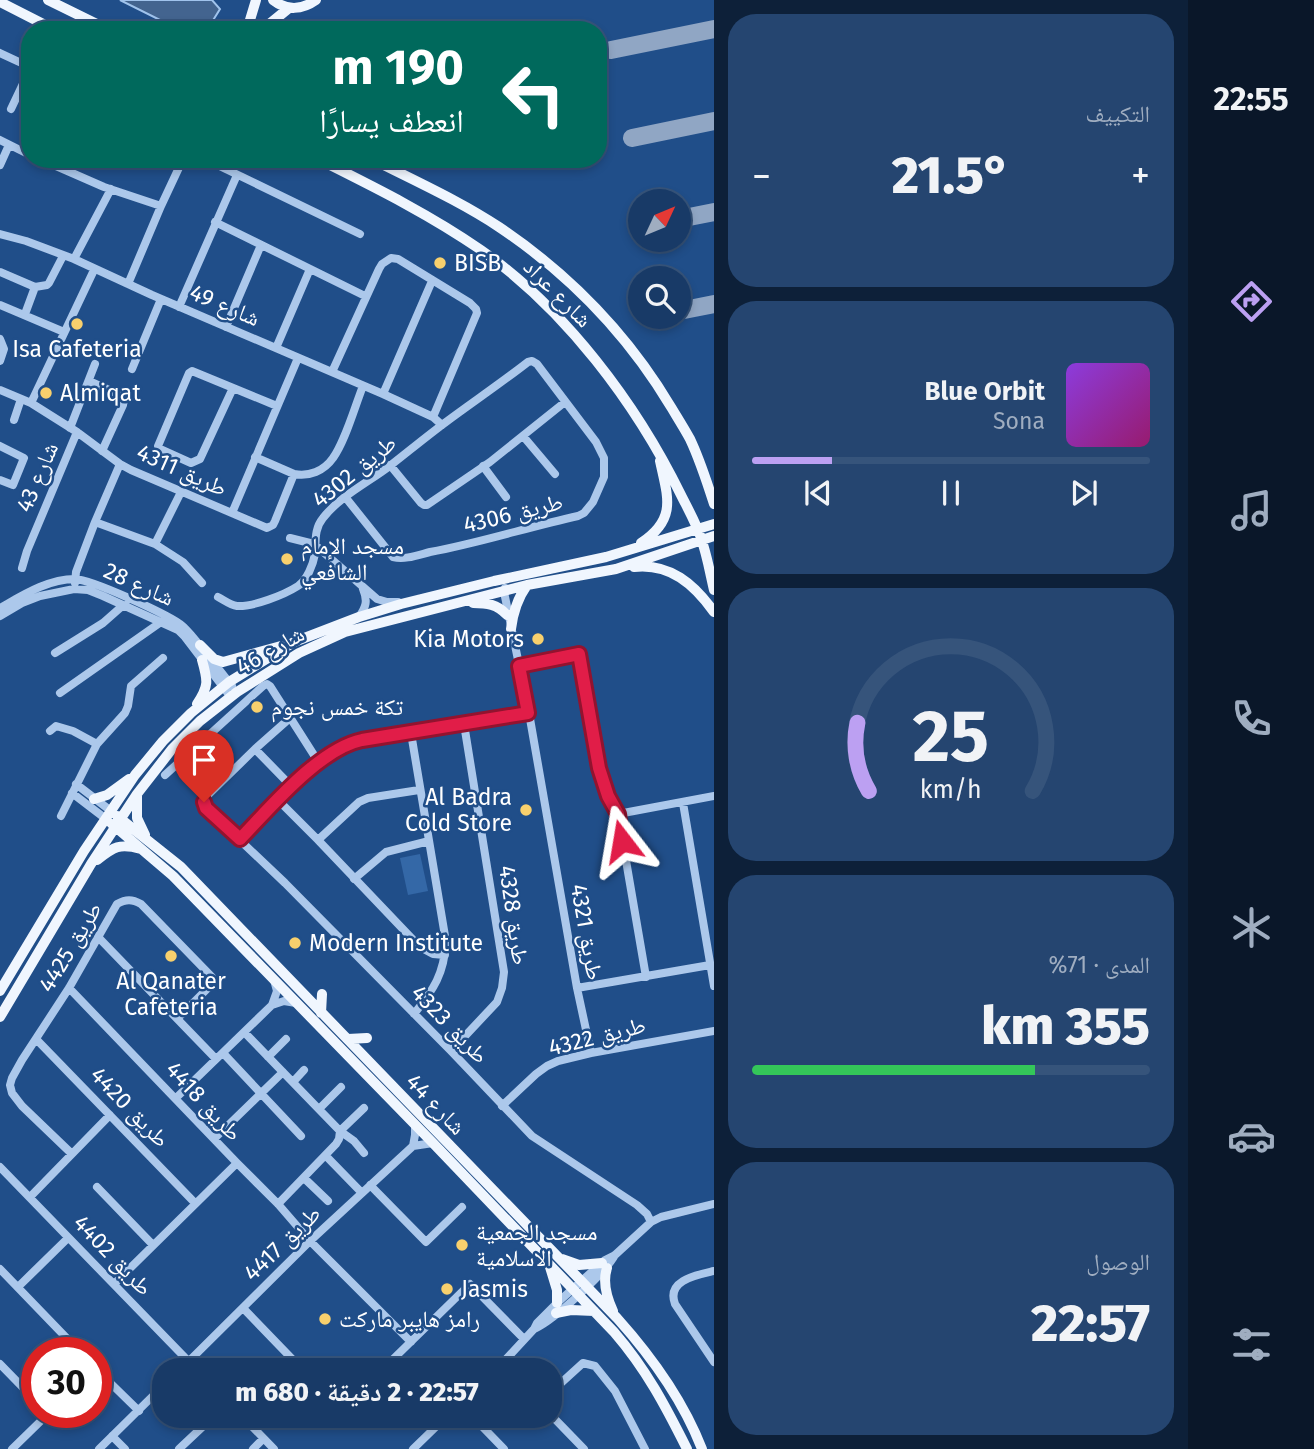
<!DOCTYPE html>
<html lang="ar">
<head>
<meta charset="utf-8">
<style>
	body { margin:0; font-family:"Fira Sans","Noto Naskh Arabic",sans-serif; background:#254570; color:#f1f3f6; direction:rtl; height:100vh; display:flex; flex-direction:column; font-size:26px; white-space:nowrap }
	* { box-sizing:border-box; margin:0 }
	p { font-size:23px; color:#9fadc0 }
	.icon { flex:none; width:38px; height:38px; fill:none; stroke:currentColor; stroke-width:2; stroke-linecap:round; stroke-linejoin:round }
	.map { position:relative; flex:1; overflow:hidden; direction:ltr }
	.drawer { display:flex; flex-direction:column; gap:14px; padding:14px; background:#0d2039; width:474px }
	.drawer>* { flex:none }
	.banner { position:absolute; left:21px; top:21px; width:586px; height:147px; border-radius:28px; box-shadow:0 4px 10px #0003,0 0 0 2px #36547b; direction:rtl; background:#00695c; color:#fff; overflow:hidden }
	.needle { width:46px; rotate:46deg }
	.controls { position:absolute; left:628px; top:189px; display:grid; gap:14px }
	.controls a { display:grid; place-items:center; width:63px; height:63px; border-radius:50%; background:#183a67; box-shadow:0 4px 10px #0003,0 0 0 2px #36547b; font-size:35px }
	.speed { position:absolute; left:21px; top:1337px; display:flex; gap:14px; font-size:35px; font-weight:700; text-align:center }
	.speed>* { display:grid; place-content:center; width:91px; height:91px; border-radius:50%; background:#183a67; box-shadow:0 4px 10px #0003,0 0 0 2px #36547b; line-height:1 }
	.speed .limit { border:10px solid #d22; background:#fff; color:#111 }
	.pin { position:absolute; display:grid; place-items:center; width:60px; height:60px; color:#fff; margin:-72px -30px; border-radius:50% 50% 50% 0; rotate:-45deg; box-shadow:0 0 7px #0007 }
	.pin .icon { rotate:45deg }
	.me { position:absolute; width:77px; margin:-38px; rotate:346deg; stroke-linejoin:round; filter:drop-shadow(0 0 5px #0008) }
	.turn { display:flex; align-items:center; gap:24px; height:147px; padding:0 28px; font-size:32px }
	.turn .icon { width:91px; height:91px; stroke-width:2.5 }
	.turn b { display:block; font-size:49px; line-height:60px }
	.big { font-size:52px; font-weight:800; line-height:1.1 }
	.drawer .card { flex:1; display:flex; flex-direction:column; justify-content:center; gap:10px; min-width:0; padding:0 24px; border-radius:28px; background:#254570 }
	.drawer .dial { align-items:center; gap:0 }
	.dial svg { height:182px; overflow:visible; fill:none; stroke:#36547b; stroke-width:7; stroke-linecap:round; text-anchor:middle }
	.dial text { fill:#f1f3f6; stroke:none }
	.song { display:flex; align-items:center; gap:21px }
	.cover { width:84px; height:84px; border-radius:10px; background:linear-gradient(135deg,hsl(270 70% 55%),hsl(320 70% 35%)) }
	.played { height:7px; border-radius:4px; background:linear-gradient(90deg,#bca0f2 20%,#36547b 20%) }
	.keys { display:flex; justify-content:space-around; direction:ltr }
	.heat { display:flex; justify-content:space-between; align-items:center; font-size:38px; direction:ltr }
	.charge { height:10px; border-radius:5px; background:linear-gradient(90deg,#34c759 71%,#36547b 0) }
	.trip { position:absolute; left:152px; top:1358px; width:410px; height:70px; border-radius:28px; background:#183a67; box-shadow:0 4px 10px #0003,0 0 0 2px #36547b; font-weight:800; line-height:70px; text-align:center; direction:rtl }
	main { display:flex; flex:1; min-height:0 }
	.tabs { display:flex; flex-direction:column; width:126px; justify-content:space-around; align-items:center; background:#0a1729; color:#9fadc0 }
	.tabs .icon { width:49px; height:49px }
	.tabs .current { color:#bca0f2 }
	.tabs b { font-size:32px; color:#f1f3f6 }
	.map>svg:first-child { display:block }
	.green { fill:#3468a7 }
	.water { fill:#43648f; stroke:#a0c3ec; stroke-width:2 }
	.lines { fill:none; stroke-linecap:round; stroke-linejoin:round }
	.taxiway { stroke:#90a6c4; stroke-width:18 }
	.minor { stroke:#acc8eb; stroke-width:8 }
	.major { stroke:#f0f6fe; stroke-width:10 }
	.route-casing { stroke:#92132f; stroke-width:18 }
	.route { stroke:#e11d48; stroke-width:12 }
	.poi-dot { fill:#f8d06d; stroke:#204e89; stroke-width:2.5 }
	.labels { text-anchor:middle; stroke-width:5; stroke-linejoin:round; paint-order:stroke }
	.poi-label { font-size:23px; fill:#fff; stroke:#204e89; text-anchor:start }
	.street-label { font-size:23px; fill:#fff; stroke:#204e89 }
</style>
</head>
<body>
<main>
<nav class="tabs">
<b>22:55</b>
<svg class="icon current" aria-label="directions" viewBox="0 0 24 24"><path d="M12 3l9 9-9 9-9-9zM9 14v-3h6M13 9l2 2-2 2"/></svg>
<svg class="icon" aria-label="music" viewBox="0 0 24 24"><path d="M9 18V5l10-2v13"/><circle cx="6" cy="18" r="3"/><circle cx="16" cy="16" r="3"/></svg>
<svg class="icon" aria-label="phone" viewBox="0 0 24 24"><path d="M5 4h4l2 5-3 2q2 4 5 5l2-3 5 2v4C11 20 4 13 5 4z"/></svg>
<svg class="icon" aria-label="climate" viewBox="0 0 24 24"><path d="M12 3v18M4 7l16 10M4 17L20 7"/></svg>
<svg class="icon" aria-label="car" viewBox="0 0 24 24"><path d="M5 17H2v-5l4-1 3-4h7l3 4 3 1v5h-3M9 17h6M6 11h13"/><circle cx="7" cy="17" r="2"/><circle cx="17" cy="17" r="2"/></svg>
<svg class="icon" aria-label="filters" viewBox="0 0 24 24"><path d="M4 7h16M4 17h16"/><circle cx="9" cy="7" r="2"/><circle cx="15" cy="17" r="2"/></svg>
</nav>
<section class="drawer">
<div class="card"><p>التكييف</p>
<div class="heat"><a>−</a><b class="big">21.5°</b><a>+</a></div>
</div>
<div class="card">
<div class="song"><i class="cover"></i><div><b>Blue Orbit</b><p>Sona</p></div></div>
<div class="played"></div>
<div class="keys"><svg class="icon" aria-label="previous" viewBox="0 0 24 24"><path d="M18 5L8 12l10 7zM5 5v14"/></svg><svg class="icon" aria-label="pause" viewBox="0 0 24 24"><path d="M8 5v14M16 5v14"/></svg><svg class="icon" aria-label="next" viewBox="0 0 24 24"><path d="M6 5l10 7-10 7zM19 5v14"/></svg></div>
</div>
<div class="card dial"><svg viewBox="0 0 100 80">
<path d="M14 69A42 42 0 1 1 86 69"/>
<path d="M14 69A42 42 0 0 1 9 39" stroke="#bca0f2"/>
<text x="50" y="56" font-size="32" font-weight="700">25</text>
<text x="50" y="72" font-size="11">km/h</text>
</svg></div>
<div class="card"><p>المدى · 71%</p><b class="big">355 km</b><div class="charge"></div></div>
<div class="card"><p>الوصول</p><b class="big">22:57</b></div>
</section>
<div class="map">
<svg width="714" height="1449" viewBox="0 0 714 1449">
	<rect width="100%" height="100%" fill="#204e89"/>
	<path class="green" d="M420,854l8,37 -20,4 -8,-37z"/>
	<path class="water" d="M120,0h92l8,9 -8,13 -6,6 -6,2h-20z"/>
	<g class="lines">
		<path class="taxiway" d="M611,50l103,-21
			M632,138l82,-17
			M679,219l35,-7
			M679,311l35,-7"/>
		<path class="minor" d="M0,53l30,14
			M11,109l19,-40
			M0,140l30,15
			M40,159l64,28 57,19
			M205,159l155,75
			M0,165l9,-20
			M215,222l150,74
			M0,234l26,7 48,18 78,36 231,99 50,23 9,8
			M74,259l37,-70
			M0,272l35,15 -10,27
			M128,284l33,-78 22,-47
			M35,287l12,-2 2,-2 14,-27
			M0,305l64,27
			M179,307l58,-132
			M226,327l35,-82
			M0,339l4,10 -4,12
			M276,348l34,-79
			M132,369l29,-70
			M332,372l47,-103 3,-5 9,-6 7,1 72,44 6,6 1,4 -44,104
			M89,381l31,14 4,4 -1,6 -21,46
			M233,388l-33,71 -9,4 -31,-14 -2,-3 31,-73 3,-2 85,35
			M0,390l31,13 46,29 43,32 11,6 136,58 6,-3 2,-4 19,-47c15,3 30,-3 39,-16 12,-16 22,-52 30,-72
			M383,394l49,-113
			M31,403l63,-133
			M14,420l7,-21
			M70,428l25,-64
			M523,436l32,38
			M0,446l24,12 -11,27 -13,-5
			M255,457l39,17
			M390,465l31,38 3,2h3l63,-43 75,-60
			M483,466l23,31
			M232,513l66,-155
			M95,522l60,22 28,18 19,21
			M290,538l24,6 63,55 10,3h11
			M155,544l26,-52
			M22,568l5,-17 50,-119
			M75,583l1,-11 19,-50 25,-58
			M505,588l-1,4 25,121 48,275 14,65
			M218,597c6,3 12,8 19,9 16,1 47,-11 61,-20 9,-6 15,-21 17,-32 1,-13 -1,-25 8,-36 17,-22 46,-36 68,-53 18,-14 36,-29 55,-43 27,-20 55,-39 82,-60l4,-1 5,3 59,78 8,16v19l-11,25 -9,11 -6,3c-50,11 -98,27 -148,36 -12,3 -25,8 -37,5l-47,-59
			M0,608c23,-13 48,-29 75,-29 18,1 89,34 105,45 8,6 15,16 22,24
			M0,616l22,-13 18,-7 34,-7 14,1 15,6 75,34 7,7 45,59
			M359,617c7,-10 9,-16 4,-28
			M55,653l48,-30 17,-15 6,-3
			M210,658l22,28
			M519,666l60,-12 20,114 9,28 10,18 28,163
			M60,693l101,-71
			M290,718l-35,31 -49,48 -2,5 2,6 79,75 166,168 81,85 105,69 10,9 4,8
			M50,731l6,-5 17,5 24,13
			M411,733l35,209c-2,32 -12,47 -32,72
			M255,749l37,38
			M165,775l98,-89 4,-2 3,2 49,77
			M76,784l35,27
			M72,793l34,26
			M278,800l40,40 102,107 13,7 12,1
			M683,803l31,183
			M618,814l96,-18
			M61,816l36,-72 28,-31 3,-7 3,-20 32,-28
			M240,839c30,-30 80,-90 122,-99l167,-27
			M318,840l41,-38 9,-4 51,-8
			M354,879l32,-27 43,-11
			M99,938l117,121
			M69,988l168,175 41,41 32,37 101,101
			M577,988l133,-23
			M272,1005l12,-4 12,2
			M245,1033l95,98 -1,8 -3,5 -58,60
			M36,1039l159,164
			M451,1051l46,-49 5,-14 2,-16 -40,-248
			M223,1053l78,83
			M268,1057l18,-18
			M293,1082l11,-12
			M176,1098l96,-93 5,-14 -3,-11
			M502,1106l34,-32 11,-8 11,-5 33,-8 123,-22
			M319,1109l22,-22
			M214,1139l69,-67
			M413,1146l2,-11v-10
			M364,1153l-10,-12 -14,-10 24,-23
			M72,1154l-50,-48 -10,-13 -2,-8 2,-7 10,-18 47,-72 48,-84c9,-5 15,-5 24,0l71,73v7l-34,34
			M326,1156l36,37
			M0,1167l197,203
			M304,1178l24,23
			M370,1185l56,57 36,-35
			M97,1187l56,58
			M30,1197l80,-82
			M0,1269l81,84
			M714,1271c-17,4 -48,9 -39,33l39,58
			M114,1284l123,-121
			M18,1287l50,-49
			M243,1308l54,56
			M536,1328c18,-8 70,-56 79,-73
			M0,1364l37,38
			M96,1369l43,42
			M180,1370l130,-129 103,-95 20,-3
			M384,1370l1,-3 85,-83 54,55
			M496,1370l38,-41 3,-6 20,-20 48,-43 10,-5 36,-33 10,-5 53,-13
			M550,1393l33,-30 12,3 20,25 30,58
			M550,1414l34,35
			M242,1416l32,33
			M428,1416l10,9
			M472,1416l32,33
			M112,1436l13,13
			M12,1449l38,-37
			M99,1449l65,-64
			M179,1449l35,-33
			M253,1449l10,-10
			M413,1449l34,-33"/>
		<path class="major" d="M48,0l61,30
			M273,0c14,11 29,10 43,0
			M0,2l55,28
			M247,30l9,-30
			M262,30l27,-22
			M318,159c56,28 111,55 163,91 84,59 155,153 200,245 7,14 15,28 20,43 6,17 9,35 13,52
			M372,159c43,22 88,42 127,68 70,47 129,108 172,180 6,10 13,21 19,32 10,21 17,43 24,65
			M641,543c36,-24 27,-45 19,-82
			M634,567c36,-4 60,17 80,45
			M473,603c14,0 24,1 34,12
			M511,629c2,-17 6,-30 16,-44
			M200,645l14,14 9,3 58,-16
			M197,704c12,-18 11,-23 5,-44
			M137,796v22l8,17
			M94,799l13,-4 22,-16
			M117,816l64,51 436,451c35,39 66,82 85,131
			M112,824l61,52 260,267 181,189c32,37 51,73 73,117
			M97,860c17,-13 22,-17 44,-11
			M0,991l84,-140 51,-76 28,-34 28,-28 38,-31 65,-40 65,-25 42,-13 93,-23 112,-24 108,-33
			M321,1013l1,-19
			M0,1017l91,-153 46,-70 35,-45 28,-28 37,-29 62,-39 46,-21 182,-47 89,-16 98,-33
			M348,1039l19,-1
			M562,1259l17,6 23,-2
			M550,1267l7,23v13
			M607,1268c-5,15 0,30 6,43
			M556,1313l15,-3 23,1"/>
	</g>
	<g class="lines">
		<defs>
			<path id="route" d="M204,802l2,6 34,31c30,-31 79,-90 122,-99l166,-27 -9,-47 60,-12 20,114 9,28 10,18 4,27"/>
		</defs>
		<use href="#route" class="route-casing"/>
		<use href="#route" class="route"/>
	</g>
	<g class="poi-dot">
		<circle cx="440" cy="263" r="7"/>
		<circle cx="77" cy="324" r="7"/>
		<circle cx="46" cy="393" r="7"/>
		<circle cx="287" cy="559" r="7"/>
		<circle cx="538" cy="639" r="7"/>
		<circle cx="257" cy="707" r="7"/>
		<circle cx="526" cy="810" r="7"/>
		<circle cx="295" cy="943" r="7"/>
		<circle cx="171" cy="956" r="7"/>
		<circle cx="462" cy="1245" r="7"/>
		<circle cx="447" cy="1289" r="7"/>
		<circle cx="325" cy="1319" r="7"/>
	</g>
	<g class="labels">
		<g class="poi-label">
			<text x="454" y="271">BISB</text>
			<text x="77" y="357" text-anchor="middle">Isa Cafeteria</text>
			<text x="60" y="401">Almiqat</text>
			<text x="301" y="554">مسجد الإمام<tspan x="301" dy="26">الشافعي</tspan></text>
			<text x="524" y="647" text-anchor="end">Kia Motors</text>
			<text x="271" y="715">تكة خمس نجوم</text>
			<text x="512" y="805" text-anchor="end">Al Badra<tspan x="512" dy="26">Cold Store</tspan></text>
			<text x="309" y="951">Modern Institute</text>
			<text x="171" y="989" text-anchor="middle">Al Qanater<tspan x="171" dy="26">Cafeteria</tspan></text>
			<text x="476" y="1240">مسجد الجمعية<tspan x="476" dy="26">الاسلامية</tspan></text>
			<text x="461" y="1297">Jasmis</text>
			<text x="339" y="1327">رامز هايبر ماركت</text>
		</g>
		<g class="street-label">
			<text transform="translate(558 293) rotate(45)" y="8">شارع عراد</text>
			<text transform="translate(225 305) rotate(23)" y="8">شارع 49</text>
			<text transform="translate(182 470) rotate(24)" y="8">طريق 4311</text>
			<text transform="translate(354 471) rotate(-39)" y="8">طريق 4302</text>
			<text transform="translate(37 477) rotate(-67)" y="8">شارع 43</text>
			<text transform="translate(513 513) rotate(-14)" y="8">طريق 4306</text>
			<text transform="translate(139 584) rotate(24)" y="8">شارع 28</text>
			<text transform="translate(270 650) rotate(-30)" y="8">شارع 46</text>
			<text transform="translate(514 915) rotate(82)" y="8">طريق 4328</text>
			<text transform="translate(587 932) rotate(80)" y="8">طريق 4321</text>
			<text transform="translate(70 947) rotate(-59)" y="8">طريق 4425</text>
			<text transform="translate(450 1024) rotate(46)" y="8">طريق 4323</text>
			<text transform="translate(597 1036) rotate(-14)" y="8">طريق 4322</text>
			<text transform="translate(204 1101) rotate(47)" y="8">طريق 4418</text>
			<text transform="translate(436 1104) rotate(46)" y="8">شارع 44</text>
			<text transform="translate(130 1107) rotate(46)" y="8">طريق 4420</text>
			<text transform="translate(282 1243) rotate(-44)" y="8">طريق 4417</text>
			<text transform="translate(113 1255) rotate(46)" y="8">طريق 4402</text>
		</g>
	</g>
</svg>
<div class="controls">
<a><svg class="needle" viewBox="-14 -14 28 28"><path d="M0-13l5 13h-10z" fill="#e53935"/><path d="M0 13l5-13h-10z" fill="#9fadc0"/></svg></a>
<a><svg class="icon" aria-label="search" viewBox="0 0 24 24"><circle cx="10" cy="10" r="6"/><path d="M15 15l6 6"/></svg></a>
</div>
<div class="speed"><div class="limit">30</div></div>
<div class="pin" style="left:204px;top:802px;background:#d93025"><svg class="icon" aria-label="arrive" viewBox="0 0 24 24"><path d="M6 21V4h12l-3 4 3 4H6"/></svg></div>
<svg class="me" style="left:622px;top:841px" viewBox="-20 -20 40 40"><path d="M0-17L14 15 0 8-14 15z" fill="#e11d48" stroke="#fff" stroke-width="4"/></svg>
<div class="trip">22:57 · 2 دقيقة · 680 m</div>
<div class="banner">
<div class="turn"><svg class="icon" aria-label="left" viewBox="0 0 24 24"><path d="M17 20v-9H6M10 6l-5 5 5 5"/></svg><div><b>190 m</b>انعطف يسارًا</div></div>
</div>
</div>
</main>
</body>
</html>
